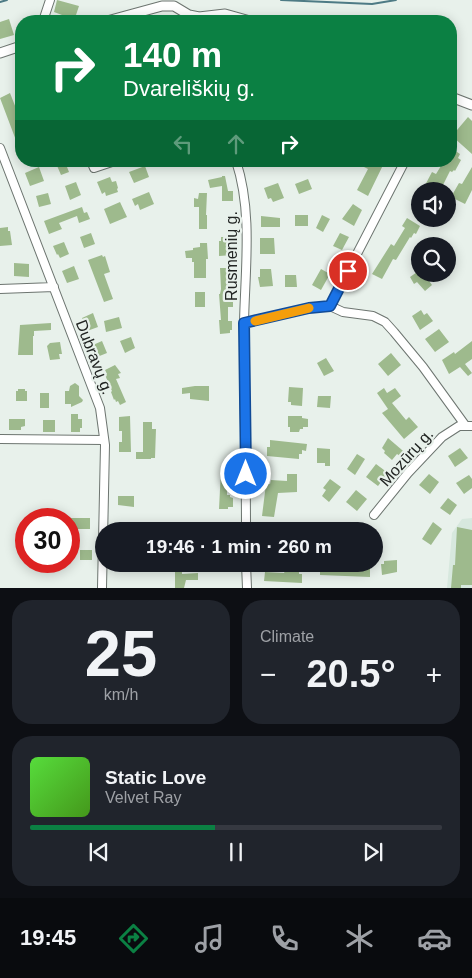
<!DOCTYPE html>
<html lang="en">
<head>
<meta charset="utf-8">
<style>
	body { margin:0; font-family:Helvetica,sans-serif; background:#20242c; color:#f1f3f6; height:100vh; display:flex; flex-direction:column; font-size:19px; white-space:nowrap }
	* { box-sizing:border-box; margin:0 }
	p { font-size:16px; color:#9ea1a6 }
	.icon { flex:none; width:28px; height:28px; fill:none; stroke:currentColor; stroke-width:2; stroke-linecap:round; stroke-linejoin:round }
	.map { position:relative; height:588px; overflow:hidden }
	.side { display:flex; flex-direction:column; gap:12px; padding:12px; background:#0d0f14; flex:1 }
	.side>* { flex:none }
	.hud { position:absolute; left:15px; top:15px; width:442px; height:152px; border-radius:20px; box-shadow:0 2px 12px #0003; background:#0b8043; color:#fff; overflow:hidden }
	.buttons { position:absolute; left:411px; top:182px; display:grid; gap:10px }
	.buttons a { display:grid; place-items:center; width:45px; height:45px; border-radius:50%; background:#171b24; box-shadow:0 2px 12px #0003; font-size:25px }
	.speed { position:absolute; left:15px; top:508px; display:flex; gap:10px; font-size:25px; font-weight:700; text-align:center }
	.speed>* { display:grid; place-content:center; width:65px; height:65px; border-radius:50%; background:#171b24; box-shadow:0 2px 12px #0003; line-height:1 }
	.speed .limit { border:8px solid #d22; background:#fff; color:#111 }
	.pin { position:absolute; display:grid; place-items:center; width:42px; height:42px; color:#fff; margin:-21px; border:2px solid #fff; border-radius:50%; box-shadow:0 1px 5px #0007 }
	.me { position:absolute; width:55px; margin:-28px; rotate:0deg; stroke-linejoin:round; filter:drop-shadow(0 0 4px #0008) }
	.turn { display:flex; align-items:center; gap:18px; height:105px; padding:0 25px; font-size:22px }
	.turn .icon { width:65px; height:65px; stroke-width:2.5 }
	.turn b { display:block; font-size:35px; line-height:42px }
	.lanes { display:flex; align-items:center; height:48px; padding:0 25px; background:#0003; justify-content:center; gap:25px; direction:ltr }
	.lanes .off { opacity:.35 }
	.big { font-size:38px; font-weight:600; line-height:1.1 }
	.side .card { flex:1; display:flex; flex-direction:column; justify-content:center; gap:8px; min-width:0; padding:0 18px; border-radius:20px; background:#20242c }
	.side .dial { align-items:center; gap:0 }
	.dial b { font-size:65px; line-height:1 }
	.song { display:flex; align-items:center; gap:15px }
	.cover { width:60px; height:60px; border-radius:8px; background:linear-gradient(135deg,hsl(110 70% 55%),hsl(100 70% 35%)) }
	.played { height:5px; border-radius:2px; background:linear-gradient(90deg,#0b8043 45%,#363941 45%) }
	.keys { display:flex; justify-content:space-around; direction:ltr }
	.heat { display:flex; justify-content:space-between; align-items:center; font-size:28px; direction:ltr }
	.side .tiles { flex:1; display:grid; gap:12px; grid-template-columns:1fr 1fr }
	.card:last-child { grid-column:span 2 }
	.trip { position:absolute; left:95px; top:522px; width:288px; height:50px; border-radius:25px; background:#171b24; box-shadow:0 2px 12px #0003; font-weight:600; line-height:50px; text-align:center }
	.dock { display:flex; height:80px; justify-content:space-around; align-items:center; background:#090b0e; color:#9ea1a6 }
	.dock .icon { width:35px; height:35px }
	.dock .on { color:#0b8043 }
	.dock b { font-size:22px; color:#f1f3f6 }
	.map>svg:first-child { display:block }
	.built { fill:#d7e8de }
	.lines { fill:none; stroke-linecap:round; stroke-linejoin:round }
	.stream { stroke:#4e7b85; stroke-width:2 }
	.building { fill:#9eba8d }
	.minor-casing { stroke:#6d7570; stroke-width:10 }
	.tertiary-casing { stroke:#6d7570; stroke-width:11 }
	.minor { stroke:#fff; stroke-width:8 }
	.tertiary { stroke:#fff; stroke-width:9 }
	.route-casing { stroke:#114b97; stroke-width:12 }
	.route { stroke:#1a73e8; stroke-width:9 }
	.slow { stroke:#f59e0b; stroke-width:9 }
	.labels { text-anchor:middle; stroke-width:4.5; stroke-linejoin:round; paint-order:stroke }
	.street-label { font-size:16px; fill:#212422; stroke:#e8f1eb }
</style>
</head>
<body>
<div class="map">
<svg width="472" height="588" viewBox="0 0 472 588">
	<rect width="100%" height="100%" fill="#e8f1eb"/>
	<path class="built" d="M472,518v70h-25l5,-55 10,-14z"/>
	<g class="lines">
		<path class="stream" d="M281,0l91,4 24,-4
			M0,2l7,-2"/>
	</g>
	<path class="building" d="M57,0l22,6 -5,15 -13,-4 1,-2 -8,-3z
		M9,19l5,16 -14,4v-17z
		M10,93l11,28v39l-6,-16 2,-1 -17,-45z
		M468,117l4,4v33l-20,-18z
		M451,148l9,6 -2,4 3,2 -6,11 -1,-1 -2,2 -2,-1 -10,20h-12l-5,-2 9,-17 4,2 8,-13h7z
		M55,161h25l1,1 -14,5 2,5 -8,3z
		M367,161l5,2 13,-2 -17,35 -11,-6 11,-21 -4,-2z
		M145,166l4,11 -15,6 -5,-11z
		M39,167l5,14 -14,5 -5,-13z
		M472,167v23l-7,14 -14,-7 8,-14 3,1z
		M222,176h3l3,15h5v10h-11v-15l-12,2 -2,-8 14,-3z
		M110,177l2,5 4,-1 2,7 -1,1 1,3 -12,4 -1,-4 -3,2 -5,-12z
		M308,179l4,10 -13,5 -4,-10z
		M76,182l5,13 -11,5 -5,-14z
		M278,183l6,15 -11,4 -2,-4 -3,1 -4,-11z
		M149,192l5,12 -14,6 -2,-6 -3,2 -3,-7z
		M48,193l3,11 -12,3 -3,-11z
		M199,193h8l-1,22h1v14h-8v-22h-5v-9l4,1z
		M120,202l7,15 -17,7 -6,-15z
		M353,204l9,6 -8,16 -12,-7z
		M82,207l2,6 3,-1 3,7 -11,4 -2,-7 -18,7 3,6 -13,5 -5,-13z
		M295,215h13v11h-13z
		M322,215l8,4 -7,13 -7,-4z
		M261,216l19,2v9h-19z
		M407,218l13,8 -4,8 -2,-1 -3,5 -1,-1 -14,23 -3,-1 -11,20 -10,-5 19,-30 3,2 11,-18 -3,-2z
		M8,227v4h2l2,14 -12,1v-18z
		M91,233l4,11 -11,4 -4,-11z
		M340,233l9,4 -7,13 -9,-4z
		M221,237h7v5h5v13l-14,1v-15h2z
		M260,238h14l1,16h-15z
		M64,242l5,12 -9,4 -2,-4 -1,1 -4,-9z
		M200,243h7l1,16h-2v19h-12v-16h-2v-4h-6l-1,-7 8,-1v-2l7,-1z
		M102,255l1,2 2,-1 5,16 -6,2 9,25 -9,3 -16,-42z
		M14,263l15,1v13l-15,-1z
		M74,266l5,13 -12,4 -5,-12z
		M220,268h12v12h-3v14h4v13h-5v14h4v9h-2v3l-10,1 -1,-14h2l-2,-26h1l1,-5z
		M260,269h11l2,17 -13,1 -2,-10h2z
		M321,269l9,5 -9,16 -9,-5z
		M420,270v4h4l8,11 -7,6 -8,-9 -3,2 -4,-7z
		M285,275h11l1,12h-12z
		M195,292h10v15h-10z
		M421,310l3,5 3,-2 6,8 -13,9 -8,-14z
		M93,313l5,14 -11,4 -5,-13z
		M119,317l3,11 -16,4 -2,-11z
		M51,323v7l-17,1v5h-1v19h-15l2,-30z
		M439,329l10,13 -14,10 -10,-13z
		M131,337l4,11 -10,5 -5,-12z
		M102,341l5,12 -10,4 -4,-12z
		M472,341v18l-7,5 7,9 -4,3 -8,-9 -11,7 -7,-14 12,-8 1,2z
		M60,342l2,12h-3l1,5 -10,1 -3,-14 3,-3z
		M391,353l10,12 -13,11 -10,-12z
		M326,358l8,13 -10,5 -7,-13z
		M115,365l6,8 -3,1 2,4 -4,1 10,23 -6,3 -2,-4 -2,1 -1,-3 -1,1 -3,-8 1,-1 -7,-16 2,-1 -2,-4z
		M75,383l4,3v10l4,4 -1,2 -11,5v-3h-6v-13h4l1,-5z
		M195,386h14v15l-19,-2v-6l-8,1v-6z
		M289,387l14,1 -1,18 -11,-1v-3h-3z
		M384,388l3,5 8,-5 6,8 -9,7 14,17 3,-3 9,10 -14,12 -22,-26 6,-4 -11,-16z
		M18,389h7v2h2v10h-11v-10h2z
		M40,393h9v15h-9z
		M318,396h13l-1,12 -13,-1z
		M71,414h7v5h4v9h-2v4h-9z
		M130,416l1,36h-12v-10h3v-11h-3v-14z
		M288,416h14v2l6,1v8h-5v2h-3l-1,3h-9v-5h-2z
		M9,419h16v7l-4,1v3h-12z
		M43,420h12v12h-12z
		M143,422h9v7h4l-1,29h-4v1h-15v-7h7z
		M388,438l21,18 -3,4 -9,-6 -5,6 -8,-7 1,-2 -3,-3z
		M270,440l37,4 -1,7 -4,-1v4h-3v5l-32,-3v-9h3z
		M317,448l13,1v17h-5v-3h-8z
		M460,448l8,10 -13,9 -7,-11z
		M357,454l8,5 -10,16 -8,-6z
		M376,464l12,9 -10,13 -12,-9z
		M221,470h13l-1,10h-6v15h3v2l3,1v9h-5v2h-9z
		M287,474h10v18l-19,1 -4,24 -12,-1 4,-32h4l1,-4 16,1z
		M429,474l10,8 -9,12 -11,-9z
		M469,475l3,4v9l-8,6 -8,-11z
		M330,479l11,8 -12,15 -7,-6 4,-6 -3,-2z
		M356,490l11,9 -10,12 -11,-9z
		M118,496h16v11l-16,-2z
		M448,498l9,7 -7,10 -10,-7z
		M90,518v11h-21v-11z
		M433,522l9,7 -11,16 -9,-6z
		M457,527l15,3v55h-11v3h-10l2,-23h2z
		M80,550h12v10h-12z
		M397,560v12l-15,3 -1,-11h3v-3z
		M328,565l42,2v10l-50,-2v-8h7z
		M182,569v5l16,-1v7h-12l-2,8h-9v-18z
		M293,570h6v4h3v9l-38,-2 1,-9 19,1 1,-2h8z"/>
	<g class="lines">
		<defs>
			<path id="minor" d="M43,21l7,-21
				M0,148l100,260 5,37 -3,143
				M91,161l3,7 21,-7
				M236,161c17,51 9,109 8,162 0,69 2,139 2,208
				M0,289l54,-2
				M330,306l75,-145
				M244,323l65,-15 21,-2 13,6 30,4 12,6 9,10 29,35 42,58
				M0,439l104,1
				M374,515l34,-42 34,-36 17,-11h13
				M246,564l1,24"/>
			<path id="tertiary" d="M107,21l55,-15h12l15,9 10,2 26,-3 25,7
				M0,53l21,-7
				M451,97l21,8"/>
		</defs>
		<use href="#minor" class="minor-casing"/>
		<use href="#tertiary" class="tertiary-casing"/>
		<use href="#minor" class="minor"/>
		<use href="#tertiary" class="tertiary"/>
	</g>
	<g class="lines">
		<defs>
			<path id="route" d="M246,474l-2,-151 65,-15 21,-2 18,-35"/>
		</defs>
		<use href="#route" class="route-casing"/>
		<use href="#route" class="route"/>
		<path class="slow" d="M255,321l54,-13"/>
	</g>
	<g class="labels">
		<g class="street-label">
			<text transform="translate(231 256) rotate(-90)" y="6">Rusmenių g.</text>
			<text transform="translate(95 357) rotate(69)" y="6">Dubravų g.</text>
			<text transform="translate(406 457) rotate(-48)" y="6">Mozūrų g.</text>
		</g>
	</g>
</svg>
<div class="buttons">
<a><svg class="icon" aria-label="sound" viewBox="0 0 24 24"><path d="M4 9h4l5-4v14l-5-4H4zM17 9q2 3 0 6"/></svg></a>
<a><svg class="icon" aria-label="search" viewBox="0 0 24 24"><circle cx="10" cy="10" r="6"/><path d="M15 15l6 6"/></svg></a>
</div>
<div class="speed"><div class="limit">30</div></div>
<div class="pin" style="left:348px;top:271px;background:#d93025"><svg class="icon" aria-label="arrive" viewBox="0 0 24 24"><path d="M6 21V4h12l-3 4 3 4H6"/></svg></div>
<svg class="me" style="left:246px;top:474px" viewBox="-20 -20 40 40"><circle r="17" fill="#1a73e8" stroke="#fff" stroke-width="3"/><path d="M0-11L8 9 0 5-8 9z" fill="#fff"/></svg>
<div class="trip">19:46 · 1 min · 260 m</div>
<div class="hud">
<div class="turn"><svg class="icon" aria-label="right" viewBox="0 0 24 24"><path d="M7 20v-9h11M14 6l5 5-5 5"/></svg><div><b>140 m</b>Dvareliškių g.</div></div>
<div class="lanes"><svg class="icon off" aria-label="left" viewBox="0 0 24 24"><path d="M17 20v-9H6M10 6l-5 5 5 5"/></svg><svg class="icon off" aria-label="ahead" viewBox="0 0 24 24"><path d="M12 20V5M6 11l6-6 6 6"/></svg><svg class="icon" aria-label="right" viewBox="0 0 24 24"><path d="M7 20v-9h11M14 6l5 5-5 5"/></svg></div>
</div>
</div>
<section class="side">
<div class="tiles">
<div class="card dial"><b>25</b><p>km/h</p></div>
<div class="card"><p>Climate</p>
<div class="heat"><a>−</a><b class="big">20.5°</b><a>+</a></div>
</div>
<div class="card">
<div class="song"><i class="cover"></i><div><b>Static Love</b><p>Velvet Ray</p></div></div>
<div class="played"></div>
<div class="keys"><svg class="icon" aria-label="previous" viewBox="0 0 24 24"><path d="M18 5L8 12l10 7zM5 5v14"/></svg><svg class="icon" aria-label="pause" viewBox="0 0 24 24"><path d="M8 5v14M16 5v14"/></svg><svg class="icon" aria-label="next" viewBox="0 0 24 24"><path d="M6 5l10 7-10 7zM19 5v14"/></svg></div>
</div>
</div>
</section>
<nav class="dock">
<b>19:45</b>
<svg class="icon on" aria-label="directions" viewBox="0 0 24 24"><path d="M12 3l9 9-9 9-9-9zM9 14v-3h6M13 9l2 2-2 2"/></svg>
<svg class="icon" aria-label="music" viewBox="0 0 24 24"><path d="M9 18V5l10-2v13"/><circle cx="6" cy="18" r="3"/><circle cx="16" cy="16" r="3"/></svg>
<svg class="icon" aria-label="phone" viewBox="0 0 24 24"><path d="M5 4h4l2 5-3 2q2 4 5 5l2-3 5 2v4C11 20 4 13 5 4z"/></svg>
<svg class="icon" aria-label="climate" viewBox="0 0 24 24"><path d="M12 3v18M4 7l16 10M4 17L20 7"/></svg>
<svg class="icon" aria-label="car" viewBox="0 0 24 24"><path d="M5 17H2v-5l4-1 3-4h7l3 4 3 1v5h-3M9 17h6M6 11h13"/><circle cx="7" cy="17" r="2"/><circle cx="17" cy="17" r="2"/></svg>
</nav>
</body>
</html>
